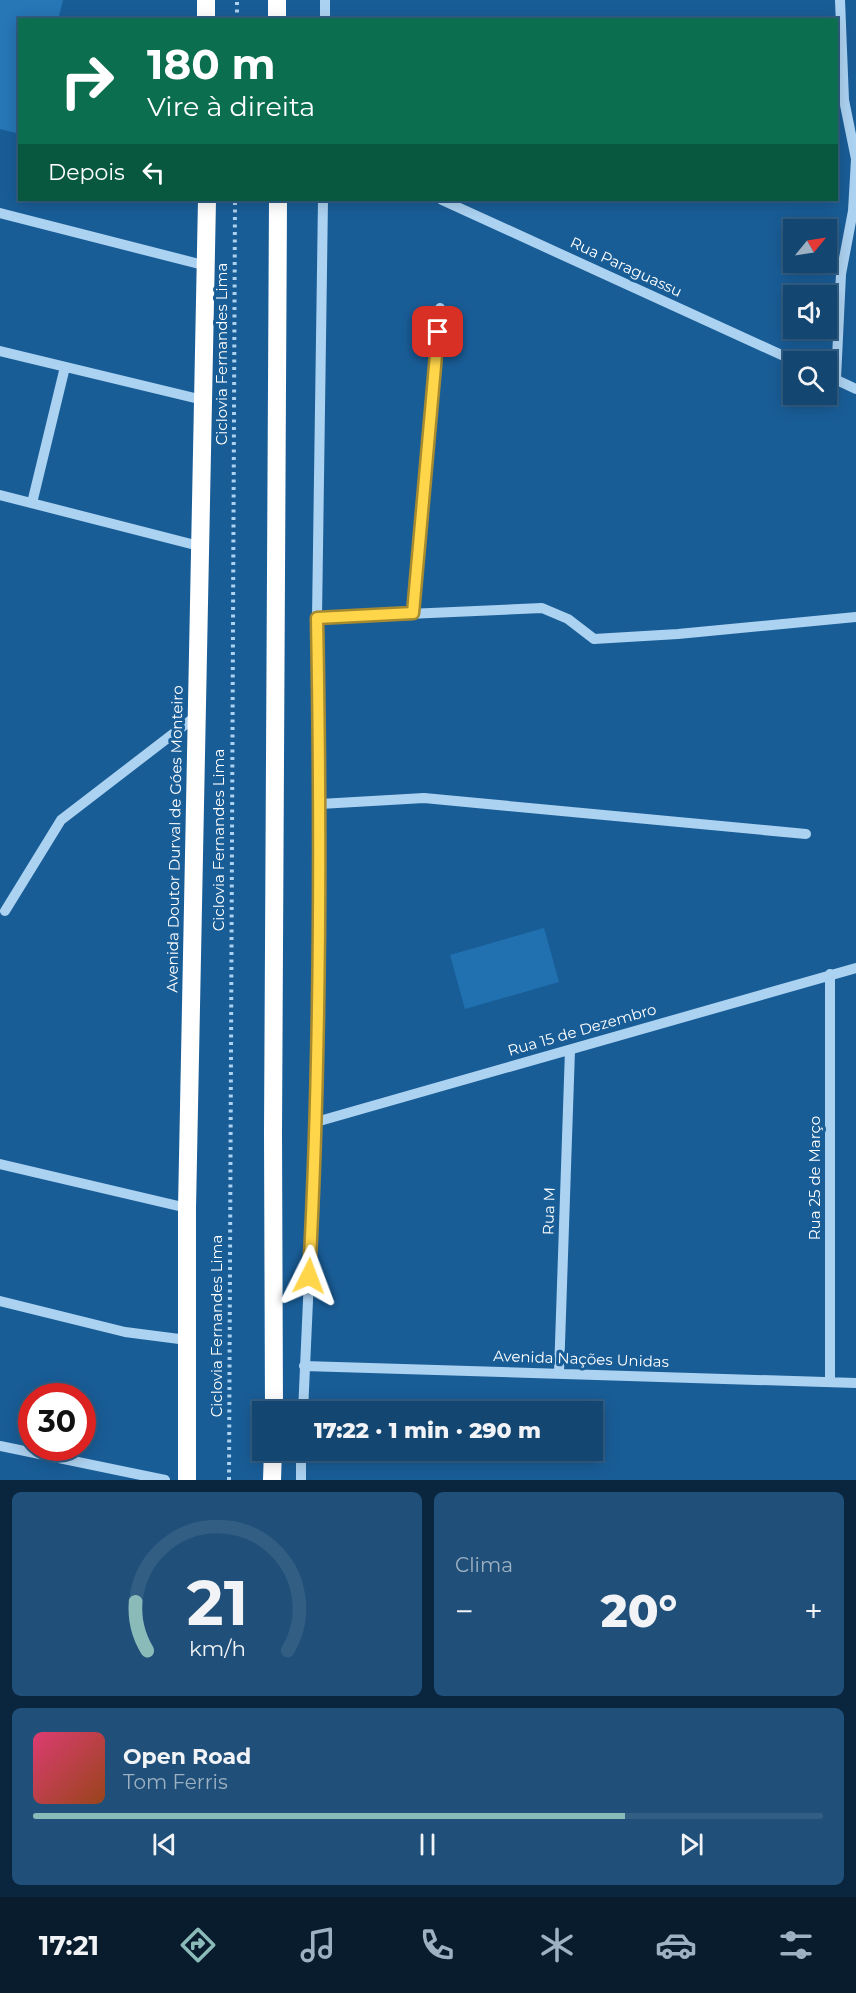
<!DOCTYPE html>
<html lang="pt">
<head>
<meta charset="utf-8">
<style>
	body { margin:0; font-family:Montserrat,sans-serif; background:#205079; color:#f1f3f6; height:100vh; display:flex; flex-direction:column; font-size:22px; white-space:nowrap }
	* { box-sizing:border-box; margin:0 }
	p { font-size:20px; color:#9db1c3 }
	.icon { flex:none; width:33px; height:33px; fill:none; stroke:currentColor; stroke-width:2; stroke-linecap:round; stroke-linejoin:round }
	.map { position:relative; height:1480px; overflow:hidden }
	.drawer { display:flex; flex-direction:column; gap:12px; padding:12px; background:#0a263e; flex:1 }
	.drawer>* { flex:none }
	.guide { position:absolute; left:18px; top:18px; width:820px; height:183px; border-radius:0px; box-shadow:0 3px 15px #0003,0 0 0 2px #325e84; background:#0b6e4f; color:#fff; overflow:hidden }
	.needle { width:39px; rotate:60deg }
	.tools { position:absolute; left:783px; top:219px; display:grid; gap:12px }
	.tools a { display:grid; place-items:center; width:54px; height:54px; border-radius:0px; background:#134671; box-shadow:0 3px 15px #0003,0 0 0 2px #325e84; font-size:30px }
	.speed { position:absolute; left:18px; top:1383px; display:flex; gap:12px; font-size:30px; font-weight:700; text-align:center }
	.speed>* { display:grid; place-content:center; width:78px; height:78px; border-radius:50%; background:#134671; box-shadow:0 3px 15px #0003,0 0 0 2px #325e84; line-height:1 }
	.speed .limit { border:9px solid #d22; background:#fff; color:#111 }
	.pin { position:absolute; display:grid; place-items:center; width:51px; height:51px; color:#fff; margin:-26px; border-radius:12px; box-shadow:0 3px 9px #0006 }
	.me { position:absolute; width:66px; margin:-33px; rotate:3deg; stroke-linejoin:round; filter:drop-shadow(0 0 4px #0008) }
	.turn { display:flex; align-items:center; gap:21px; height:126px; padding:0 30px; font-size:27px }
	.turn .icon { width:78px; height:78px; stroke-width:2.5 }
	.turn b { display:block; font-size:42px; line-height:51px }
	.then { display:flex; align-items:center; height:57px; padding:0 30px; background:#0003; gap:12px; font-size:22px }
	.big { font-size:45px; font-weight:800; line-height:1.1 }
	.drawer .widget { flex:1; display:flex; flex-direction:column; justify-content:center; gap:9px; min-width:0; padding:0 21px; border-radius:9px; background:#205079 }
	.drawer .dial { align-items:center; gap:0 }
	.dial svg { height:156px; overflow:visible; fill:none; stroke:#325e84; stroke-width:7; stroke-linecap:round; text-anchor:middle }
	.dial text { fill:#f1f3f6; stroke:none }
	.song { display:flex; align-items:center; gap:18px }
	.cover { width:72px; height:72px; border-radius:9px; background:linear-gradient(135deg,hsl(340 70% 55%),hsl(20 70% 35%)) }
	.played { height:6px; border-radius:3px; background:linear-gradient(90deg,#8bbbb9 75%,#325e84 75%) }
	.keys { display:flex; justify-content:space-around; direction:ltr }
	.heat { display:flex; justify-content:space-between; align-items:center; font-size:33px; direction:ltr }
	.drawer .tiles { flex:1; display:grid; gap:12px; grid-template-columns:1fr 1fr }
	.widget:last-child { grid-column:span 2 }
	.trip { position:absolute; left:252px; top:1401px; width:351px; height:60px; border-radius:0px; background:#134671; box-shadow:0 3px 15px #0003,0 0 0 2px #325e84; font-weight:800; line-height:60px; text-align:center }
	.tab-bar { display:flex; height:96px; justify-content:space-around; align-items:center; background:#081c2d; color:#9db1c3 }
	.tab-bar .icon { width:42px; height:42px }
	.tab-bar .selected { color:#8bbbb9 }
	.tab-bar b { font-size:27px; color:#f1f3f6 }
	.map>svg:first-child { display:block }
	.green { fill:#2171b1 }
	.building { fill:#2776b6 }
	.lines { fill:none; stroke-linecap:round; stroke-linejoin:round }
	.path { stroke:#acd2f1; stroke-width:4; stroke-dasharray:3 4.5; stroke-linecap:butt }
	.minor { stroke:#acd2f1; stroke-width:10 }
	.highway { stroke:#fff; stroke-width:18 }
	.route-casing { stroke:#a68a30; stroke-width:15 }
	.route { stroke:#ffd54a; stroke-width:10 }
	.labels { text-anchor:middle; stroke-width:6; stroke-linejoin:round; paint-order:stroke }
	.street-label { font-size:15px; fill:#fff; stroke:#195d97 }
</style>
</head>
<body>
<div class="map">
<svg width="856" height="1480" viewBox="0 0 856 1480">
	<rect width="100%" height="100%" fill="#195d97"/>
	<path class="green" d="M544,928l15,54 -94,27 -15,-54z"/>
	<path class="building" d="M0,0h63l-5,20h-38v114l-20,-5z"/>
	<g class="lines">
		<path class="path" d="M237,20v-20
			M229,1480l6,-1280"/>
		<path class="minor" d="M325,20v-20
			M442,200l355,162
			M0,213l207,53
			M0,351l203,49
			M826,375l30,14
			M836,379l5,-105 12,-63 3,-52 -12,-59 -4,-100
			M0,495l199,51
			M32,503l33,-136
			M413,613l27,-305
			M317,618l225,-10 26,11 26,20 84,-5 178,-17
			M320,804l104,-6 382,36
			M5,911l56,-91 134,-103
			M830,974v408
			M316,1122l540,-154
			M0,1164l187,44
			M0,1301l125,31 62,8
			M304,1366l552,17
			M559,1373l11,-323
			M303,1412l13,-290 5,-296 -4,-208 6,-418
			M0,1446l165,34
			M301,1480v-30"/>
		<path class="highway" d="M206,0v20
			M277,0v20
			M274,1412l-1,-280 5,-932
			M187,1480v-272l20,-1008
			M272,1480l1,-30"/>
	</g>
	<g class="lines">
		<defs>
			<path id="route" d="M309,1276c12,-219 12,-438 8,-658l96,-5 25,-281"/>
		</defs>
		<use href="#route" class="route-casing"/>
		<use href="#route" class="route"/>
	</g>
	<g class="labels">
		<g class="street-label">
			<text transform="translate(626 267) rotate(25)" y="5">Rua Paraguassu</text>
			<text transform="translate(222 354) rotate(-90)" y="5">Ciclovia Fernandes Lima</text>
			<text transform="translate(175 839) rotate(-89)" y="5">Avenida Doutor Durval de Góes Monteiro</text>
			<text transform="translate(219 840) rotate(-90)" y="5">Ciclovia Fernandes Lima</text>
			<text transform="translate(582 1030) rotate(-16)" y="5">Rua 15 de Dezembro</text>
			<text transform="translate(815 1178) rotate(-90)" y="5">Rua 25 de Março</text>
			<text transform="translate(549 1211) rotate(-88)" y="5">Rua M</text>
			<text transform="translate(217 1326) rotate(-90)" y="5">Ciclovia Fernandes Lima</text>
			<text transform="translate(581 1359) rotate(2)" y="5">Avenida Nações Unidas</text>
		</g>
	</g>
</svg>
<div class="tools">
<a><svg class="needle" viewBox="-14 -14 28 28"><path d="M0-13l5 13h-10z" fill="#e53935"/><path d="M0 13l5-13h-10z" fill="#9db1c3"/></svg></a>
<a><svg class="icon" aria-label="sound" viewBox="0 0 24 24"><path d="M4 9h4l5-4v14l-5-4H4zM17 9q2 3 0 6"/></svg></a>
<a><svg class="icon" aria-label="search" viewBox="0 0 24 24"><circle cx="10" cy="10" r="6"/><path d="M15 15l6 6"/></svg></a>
</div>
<div class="speed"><div class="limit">30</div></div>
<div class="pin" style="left:438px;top:332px;background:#d93025"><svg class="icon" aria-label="arrive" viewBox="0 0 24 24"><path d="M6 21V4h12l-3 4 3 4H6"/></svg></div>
<svg class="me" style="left:309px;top:1276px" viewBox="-20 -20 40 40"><path d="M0-17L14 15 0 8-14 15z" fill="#ffd54a" stroke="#fff" stroke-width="4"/></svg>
<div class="trip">17:22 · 1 min · 290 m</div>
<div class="guide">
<div class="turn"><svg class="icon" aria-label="right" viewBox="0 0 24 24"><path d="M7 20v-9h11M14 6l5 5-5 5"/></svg><div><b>180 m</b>Vire à direita</div></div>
<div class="then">Depois<svg class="icon" aria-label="left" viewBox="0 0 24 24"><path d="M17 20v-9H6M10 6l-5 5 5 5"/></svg></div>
</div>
</div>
<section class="drawer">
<div class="tiles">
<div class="widget dial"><svg viewBox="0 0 100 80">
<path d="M14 69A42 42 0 1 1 86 69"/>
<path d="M14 69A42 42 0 0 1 8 44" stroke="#8bbbb9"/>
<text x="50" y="56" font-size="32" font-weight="700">21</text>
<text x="50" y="72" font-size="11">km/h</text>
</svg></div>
<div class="widget"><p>Clima</p>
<div class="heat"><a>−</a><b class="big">20°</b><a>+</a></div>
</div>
<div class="widget">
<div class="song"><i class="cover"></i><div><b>Open Road</b><p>Tom Ferris</p></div></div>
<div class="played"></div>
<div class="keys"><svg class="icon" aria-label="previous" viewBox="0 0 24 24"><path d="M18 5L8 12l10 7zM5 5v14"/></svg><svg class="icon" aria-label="pause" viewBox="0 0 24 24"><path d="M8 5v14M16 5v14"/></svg><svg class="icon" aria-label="next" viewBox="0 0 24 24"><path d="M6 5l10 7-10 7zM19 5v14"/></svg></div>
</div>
</div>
</section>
<nav class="tab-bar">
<b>17:21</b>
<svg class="icon selected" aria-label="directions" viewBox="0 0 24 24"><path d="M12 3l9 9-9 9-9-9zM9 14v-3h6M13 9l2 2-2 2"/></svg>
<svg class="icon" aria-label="music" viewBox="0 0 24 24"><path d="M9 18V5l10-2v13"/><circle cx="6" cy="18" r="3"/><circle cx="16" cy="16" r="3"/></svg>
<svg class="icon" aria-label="phone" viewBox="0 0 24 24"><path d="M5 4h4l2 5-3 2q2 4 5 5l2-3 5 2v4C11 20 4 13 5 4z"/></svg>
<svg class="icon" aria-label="climate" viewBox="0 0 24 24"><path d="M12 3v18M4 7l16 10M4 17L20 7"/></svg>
<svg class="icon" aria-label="car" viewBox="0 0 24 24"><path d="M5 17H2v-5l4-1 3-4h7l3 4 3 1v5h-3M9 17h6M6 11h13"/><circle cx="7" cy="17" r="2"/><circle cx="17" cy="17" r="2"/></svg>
<svg class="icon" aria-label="filters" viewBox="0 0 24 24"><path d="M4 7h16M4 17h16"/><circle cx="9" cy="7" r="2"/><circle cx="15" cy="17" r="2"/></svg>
</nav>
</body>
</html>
